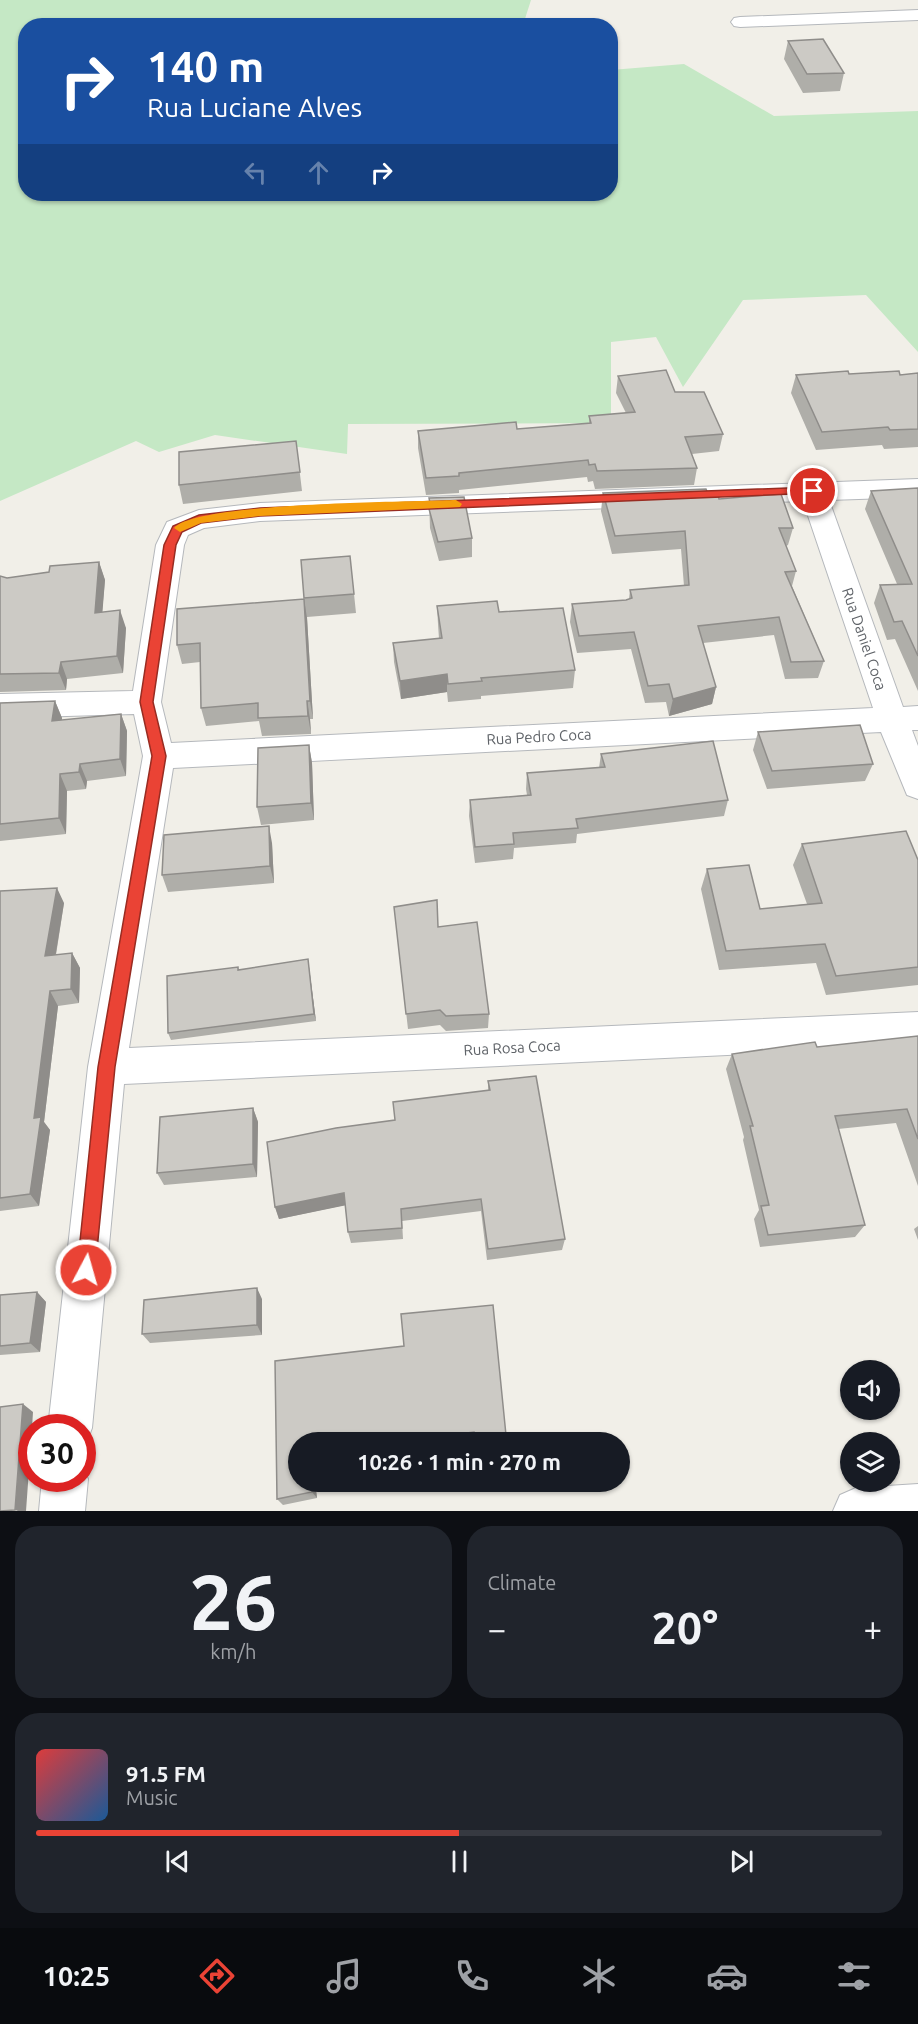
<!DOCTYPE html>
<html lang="en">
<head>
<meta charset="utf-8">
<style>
	body { margin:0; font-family:Ubuntu,sans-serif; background:#20242c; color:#f1f3f6; height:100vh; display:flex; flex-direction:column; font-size:22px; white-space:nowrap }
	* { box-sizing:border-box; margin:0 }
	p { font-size:20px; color:#9ea1a6 }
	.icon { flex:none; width:33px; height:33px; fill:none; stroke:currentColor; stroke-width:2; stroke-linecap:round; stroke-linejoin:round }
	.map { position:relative; height:1511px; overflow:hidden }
	.drawer { display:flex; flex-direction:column; gap:15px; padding:15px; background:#0d0f14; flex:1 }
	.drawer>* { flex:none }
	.top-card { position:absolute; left:18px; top:18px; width:600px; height:183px; border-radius:24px; box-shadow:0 2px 4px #0004; background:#1a4fa0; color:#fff; overflow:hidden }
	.tools { position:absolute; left:840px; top:1360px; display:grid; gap:12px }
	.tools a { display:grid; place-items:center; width:60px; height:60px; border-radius:50%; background:#171b24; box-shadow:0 2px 4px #0004; font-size:30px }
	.speed { position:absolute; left:18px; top:1414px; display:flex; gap:12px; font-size:30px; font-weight:700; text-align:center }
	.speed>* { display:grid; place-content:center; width:78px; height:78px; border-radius:50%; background:#171b24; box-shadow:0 2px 4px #0004; line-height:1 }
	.speed .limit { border:9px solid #d22; background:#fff; color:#111 }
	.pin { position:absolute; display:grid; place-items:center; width:51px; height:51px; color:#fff; margin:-26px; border:3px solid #fff; border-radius:50%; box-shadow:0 2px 6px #0007 }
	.me { position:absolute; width:66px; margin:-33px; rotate:6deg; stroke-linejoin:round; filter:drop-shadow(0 0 4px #0008) }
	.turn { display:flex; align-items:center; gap:21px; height:126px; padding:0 30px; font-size:27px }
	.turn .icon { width:78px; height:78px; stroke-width:2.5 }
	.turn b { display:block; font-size:42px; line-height:51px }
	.lanes { display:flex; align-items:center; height:57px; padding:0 30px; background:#0003; justify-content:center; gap:30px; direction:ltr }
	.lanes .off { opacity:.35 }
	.big { font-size:45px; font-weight:600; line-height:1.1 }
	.drawer .tile { flex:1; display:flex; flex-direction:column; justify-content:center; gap:9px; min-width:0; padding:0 21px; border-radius:24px; background:#20242c }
	.drawer .dial { align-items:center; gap:0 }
	.dial b { font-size:78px; line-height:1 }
	.song { display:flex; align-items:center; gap:18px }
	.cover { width:72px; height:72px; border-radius:9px; background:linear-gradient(135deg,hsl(0 70% 55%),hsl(210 70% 35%)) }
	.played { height:6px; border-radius:3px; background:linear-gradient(90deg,#ea4335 50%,#363941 50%) }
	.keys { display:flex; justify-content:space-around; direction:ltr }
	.heat { display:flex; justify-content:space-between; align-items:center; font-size:33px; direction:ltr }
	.drawer .tiles { flex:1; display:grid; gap:15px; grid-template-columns:1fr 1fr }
	.tile:last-child { grid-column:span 2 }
	.trip { position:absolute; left:288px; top:1432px; width:342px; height:60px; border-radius:30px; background:#171b24; box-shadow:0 2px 4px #0004; font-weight:600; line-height:60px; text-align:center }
	.dock { display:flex; height:96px; justify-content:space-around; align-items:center; background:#090b0e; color:#9ea1a6 }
	.dock .icon { width:42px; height:42px }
	.dock .current { color:#ea4335 }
	.dock b { font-size:27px; color:#f1f3f6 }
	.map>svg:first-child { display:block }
	.green { fill:#c5e8c5 }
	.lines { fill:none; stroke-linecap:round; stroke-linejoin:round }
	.street-casing { stroke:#b5b8bc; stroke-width:2 }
	.street { fill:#fff; fill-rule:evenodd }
	.wall { fill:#afaea9 }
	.shaded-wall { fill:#8f8d8a }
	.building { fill:#cccac5; stroke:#8f8d8a; stroke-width:1.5 }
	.route { fill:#ea4335; stroke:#982c22; stroke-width:1.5 }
	.slow { fill:#f59e0b }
	.labels { text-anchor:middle; stroke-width:4.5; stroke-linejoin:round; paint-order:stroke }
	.street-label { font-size:15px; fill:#5f6368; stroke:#fff }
</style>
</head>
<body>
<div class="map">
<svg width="918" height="1511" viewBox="0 0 918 1511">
	<rect width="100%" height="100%" fill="#f1efe8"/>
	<path class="green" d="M0,0h531l-8,25 -497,1v168h584l1,-124 73,-6 90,52 144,-5v241l-52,-57 -123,5 -60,87 -27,-50 -45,5v81l-263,1 -1,30 -132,-19 -56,17 -23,-11 -136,60z"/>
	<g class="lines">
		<defs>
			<path id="street" d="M918,10v10l-178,7 -6,-1 -3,-4 3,-4 6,-1z
				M918,479v18l-89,3 74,207 15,-1v24h-6l6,16v53l-11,-4 -26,-63 -708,36 -44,280 789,-36v34l-794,38 -32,344 -6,16 -4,1v-17h-34l40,-361 55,-311 -9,-42 -134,4v-24l133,-3 23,-146 11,-23 32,-12 61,-7zM803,501l70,207 -702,35 -10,-41 23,-157 4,-10 16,-7 56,-7z
				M82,1467l6,12 -3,32h-46l3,-32h40z
				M918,1484v27h-85l7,-16 16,-7z"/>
		</defs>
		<use href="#street" class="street-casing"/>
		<use href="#street" class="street"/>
	</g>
	<path class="wall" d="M788,41l56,32 -4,18 -37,2 -19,-34z
		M918,373v74l-34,2 -2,-4 -66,5 -25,-57 5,-18 53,-1 51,1z
		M618,376l57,16 48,42 -4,17 -27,3 5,14 -3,17 -99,4 -2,-8 -5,1 -1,-5 -128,13v3l-33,2 -8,-47v-17l99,-2 72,-6v-7l37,-3 -10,-20z
		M296,441l6,50 -119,13 -4,-19z
		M918,488v203l-23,-52 -8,1 -13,-37 6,-18 17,-1 -32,-75 6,-18z
		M603,493l106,3 10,3 74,29 -5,17 -2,1 10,25 -4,15 32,75 -6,17 -33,1 -11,-44 -71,8 13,44 -4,17 -43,12 -3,-14 -21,1 -14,-54 -54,4 -7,-31 2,-18 54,-4 3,-1 1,-9 54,-4 -3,-37 -69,5 -11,-43z
		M429,498l43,40v19l-33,4 -9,-33z
		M350,556l6,57 -49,4 6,102h-3l1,15 -49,2 -3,-15 -53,5 -5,-18 -1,-46 -18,2 -5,-19 127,-46z
		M99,562l6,18 -3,32 24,16 -3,45 -56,6 -1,11 -66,2v-116l7,2 42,-6z
		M437,606l62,6 76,58 -2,18 -92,8v3l-33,3 -1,-10 -46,7 -7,-37 -1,-19 46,-4 -1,-15z
		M55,701l7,17v2l59,-6 6,17 -1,45 -39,5 -1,8 -19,2 -1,43 -66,7v-138z
		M758,732l115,32 -8,17 -98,8 -14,-39z
		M309,745l3,18 2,57 -53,5 -4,-18z
		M601,754l127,46 -4,16 -147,18 -1,9 -62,5 -1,11 -38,4 -6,-47 1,-16 57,-5 -1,-6 1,-16 72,-5z
		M272,843l2,40 -106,9 -6,-17z
		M802,844l116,16v125l-92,10 -10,-32 -97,7 -18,-81 6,-20 53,40 47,-5 -14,-39z
		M0,891l64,12 -8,52 16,-2 8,15 -1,35 -21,3 -14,116 6,8 -11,76 -39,5z
		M394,907l44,20 51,87 -1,14 -42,3 -6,-6 -32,4z
		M308,959l8,62 -145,19 -3,-7 70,-66 1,3z
		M918,1036v150l-22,-63 -58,6 27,96 -10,12 -95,10 -6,-28 5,-9 -16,-70 1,-3 -18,-68 6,-15 85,-7z
		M488,1081l77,158 -3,11 -75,10 -6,-49 -79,10 1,18 -52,4 -3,-11 -3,-27 -66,14 -4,-12 120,-87 93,-30z
		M253,1108l5,14 -1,55 -93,8 -7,-12z
		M918,1226v14l-4,-11z
		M37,1292l9,10 -6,50 -40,3v-60z
		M262,1299v36l-112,8 -8,-9z
		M275,1361l231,74 -2,8h-31v-3l-25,3h-150v39h17l2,16 -34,7 -6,-6z"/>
	<path class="shaded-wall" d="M99,562l6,18 -4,50 -6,-17z
		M304,599l3,19 6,101 -3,-18z
		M120,610l6,18 -3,45 -6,-17z
		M61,662l6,17 -1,11 -7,-17z
		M447,674v18l-46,7 -1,-18z
		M716,687l-4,17 -43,12 4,-17z
		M55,701l7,17 -3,20 -7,-17z
		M307,701l3,18 1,15 -3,-18z
		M121,714l6,17 -1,45 -6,-17z
		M309,745l3,18 2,57 -3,-17z
		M80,764l7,17 -1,8 -7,-17z
		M60,774l7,17 -1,43 -7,-16z
		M269,826l3,17 2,40 -4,-17z
		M57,888l7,15 -11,68 -8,-15z
		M72,953l8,15 -1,35 -8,-14z
		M308,959l1,8 7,54 -2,-7z
		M50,991l8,15 -14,116 6,8 -11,76 -9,-12 4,-76z
		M253,1108l5,14 -1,55 -4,-13z
		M344,1193l3,12 -68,14 -4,-12z
		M257,1288l5,11v36l-5,-10z
		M37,1292l9,10 -6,50 -10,-9z
		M23,1404l10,8 -1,16 -6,83h-8l-3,-1z
		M311,1482h4l2,16 -5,-6z"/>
	<path class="building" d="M823,39l21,34 -37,1 -19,-33z
		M666,370l9,22h29l19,42 -38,3 12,31 -100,3 -2,-7 -6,1 -1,-5 -129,13v3l-33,2 -8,-47 98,-9 1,7 74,-6 -2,-7 46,-4 -17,-36z
		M848,371l1,3 50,-3 1,4 18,-2v56l-28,1 -2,-3 -66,5 -26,-57z
		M296,441l4,31 -121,13v-33z
		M918,488v168l-16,-35 -8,1 -14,-37 32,-1 -41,-93z
		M706,489l3,7 9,-1 1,4 62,-5 12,34h-14l17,43 -11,1 39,89 -33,1 -12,-45 -81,9 18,61 -43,12 -4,-15 -21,2 -14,-54 -55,4 -7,-32 54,-4 6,-2 -2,-8 59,-5 -4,-54 -70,5 -12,-43z
		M464,497l8,41 -34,4 -9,-33 2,-1 -2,-10z
		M350,556l4,38 -50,4 -3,-38z
		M99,562l-4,51 25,-3 -3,46 -56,6 -2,11 -59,1v-98l7,2 42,-6 1,-6z
		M304,599l6,102h-3l1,15 -50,2v-15l-57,5 -1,-65 -23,2v-36z
		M497,601l2,11 64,-4 12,62 -94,8 1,3 -34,3 -1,-10 -47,7 -7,-38 49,-5 -5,-32z
		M55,701l-3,20 69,-7 -1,45 -40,5 -1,8 -19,2 -1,44 -59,6v-121z
		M860,725l13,39 -101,7 -14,-39z
		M713,741l15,59 -152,19 2,9 -65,5 1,11 -39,3 -5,-47 61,-5 -4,-22 78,-6 -4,-13z
		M309,745l2,58 -54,4 1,-59z
		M269,826l1,40 -108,9 2,-40z
		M906,831l12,29v107l-82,9 -11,-32 -99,7 -19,-82 42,-4 11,44 62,-6 -20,-59z
		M57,888l-12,68 27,-3 -1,36 -21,2 -16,127 7,-1 -11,77 -30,4v-307z
		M437,900l1,27 39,-5 12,92 -43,2 -6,-6 -34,4 -12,-107z
		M308,959l6,55 -146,19 -1,-57 71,-9v3z
		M918,1036v103l-11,-30 -72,7 30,109 -97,10 -7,-29 8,-1 -19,-79h3l-21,-72 83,-12 2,5z
		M536,1076l29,163 -77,10 -7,-50 -80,10 1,19 -54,4 -4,-39 -69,14 -8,-65 69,-14 59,-8 -2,-18 97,-12 -2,-9z
		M253,1108v56l-96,9 3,-56z
		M257,1288v37l-115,9 2,-34z
		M37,1292l-7,51 -30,3v-51z
		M493,1305l13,130 -32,3v-6l-92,11h-84v39h13l1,10 -35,7 -2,-138 129,-15 -3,-32z
		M23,1404l-8,106 -15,1v-104z"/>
	<path class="route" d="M813,487l4,1v5l-557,23 -59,7 -19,9 -6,13 -23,157 13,54 -51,311 -20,203 -3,6 -6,3 -6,-3 -3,-6 21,-203 54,-311 -12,-54 24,-157 9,-19 26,-11 61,-7z"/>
	<path class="slow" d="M456,500l6,4 -2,3 -200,9 -59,7 -21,9 -6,-4c22,-26 238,-26 282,-28z"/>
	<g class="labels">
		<g class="street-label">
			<text transform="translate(864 639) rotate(71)" y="5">Rua Daniel Coca</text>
			<text transform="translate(539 737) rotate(-3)" y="5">Rua Pedro Coca</text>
			<text transform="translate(512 1048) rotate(-3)" y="5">Rua Rosa Coca</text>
		</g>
	</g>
</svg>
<div class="tools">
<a><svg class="icon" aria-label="sound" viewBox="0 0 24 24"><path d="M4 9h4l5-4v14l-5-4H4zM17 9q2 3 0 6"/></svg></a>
<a><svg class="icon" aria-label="layers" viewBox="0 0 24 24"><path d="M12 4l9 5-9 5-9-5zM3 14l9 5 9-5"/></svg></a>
</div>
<div class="speed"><div class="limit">30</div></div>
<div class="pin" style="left:813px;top:491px;background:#d93025"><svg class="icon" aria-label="arrive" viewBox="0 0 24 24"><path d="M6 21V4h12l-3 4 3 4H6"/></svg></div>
<svg class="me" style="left:86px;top:1270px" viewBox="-20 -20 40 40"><circle r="17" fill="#ea4335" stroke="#fff" stroke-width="3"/><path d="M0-11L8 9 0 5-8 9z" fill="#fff"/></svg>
<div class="trip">10:26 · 1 min · 270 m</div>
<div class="top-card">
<div class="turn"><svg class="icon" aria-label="right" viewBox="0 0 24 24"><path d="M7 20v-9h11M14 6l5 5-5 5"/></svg><div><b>140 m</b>Rua Luciane Alves</div></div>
<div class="lanes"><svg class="icon off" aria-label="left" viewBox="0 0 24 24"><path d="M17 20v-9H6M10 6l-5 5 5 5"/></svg><svg class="icon off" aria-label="ahead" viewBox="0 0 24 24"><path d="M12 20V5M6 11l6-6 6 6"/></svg><svg class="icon" aria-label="right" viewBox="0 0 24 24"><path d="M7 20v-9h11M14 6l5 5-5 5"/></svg></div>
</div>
</div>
<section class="drawer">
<div class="tiles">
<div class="tile dial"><b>26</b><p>km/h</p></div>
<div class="tile"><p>Climate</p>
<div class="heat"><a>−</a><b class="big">20°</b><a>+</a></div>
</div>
<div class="tile">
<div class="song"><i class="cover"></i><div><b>91.5 FM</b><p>Music</p></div></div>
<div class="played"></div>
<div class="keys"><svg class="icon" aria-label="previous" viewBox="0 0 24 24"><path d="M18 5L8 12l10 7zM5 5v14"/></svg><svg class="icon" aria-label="pause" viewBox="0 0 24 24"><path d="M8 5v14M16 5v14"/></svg><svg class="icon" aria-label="next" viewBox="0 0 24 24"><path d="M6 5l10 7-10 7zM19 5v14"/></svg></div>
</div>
</div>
</section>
<nav class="dock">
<b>10:25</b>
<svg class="icon current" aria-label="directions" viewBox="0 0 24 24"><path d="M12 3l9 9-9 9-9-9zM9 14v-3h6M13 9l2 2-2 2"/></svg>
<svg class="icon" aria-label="music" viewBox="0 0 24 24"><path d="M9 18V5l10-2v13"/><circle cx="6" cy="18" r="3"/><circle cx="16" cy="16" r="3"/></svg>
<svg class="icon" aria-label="phone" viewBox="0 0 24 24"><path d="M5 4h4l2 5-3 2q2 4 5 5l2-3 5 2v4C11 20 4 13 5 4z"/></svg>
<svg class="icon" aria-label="climate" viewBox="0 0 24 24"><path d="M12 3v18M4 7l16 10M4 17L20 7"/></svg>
<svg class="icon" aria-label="car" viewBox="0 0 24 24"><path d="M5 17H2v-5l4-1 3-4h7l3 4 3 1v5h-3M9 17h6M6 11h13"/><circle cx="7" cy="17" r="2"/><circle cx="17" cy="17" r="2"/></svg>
<svg class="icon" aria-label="filters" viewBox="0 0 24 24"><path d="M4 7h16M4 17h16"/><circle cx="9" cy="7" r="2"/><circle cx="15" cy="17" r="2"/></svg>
</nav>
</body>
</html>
